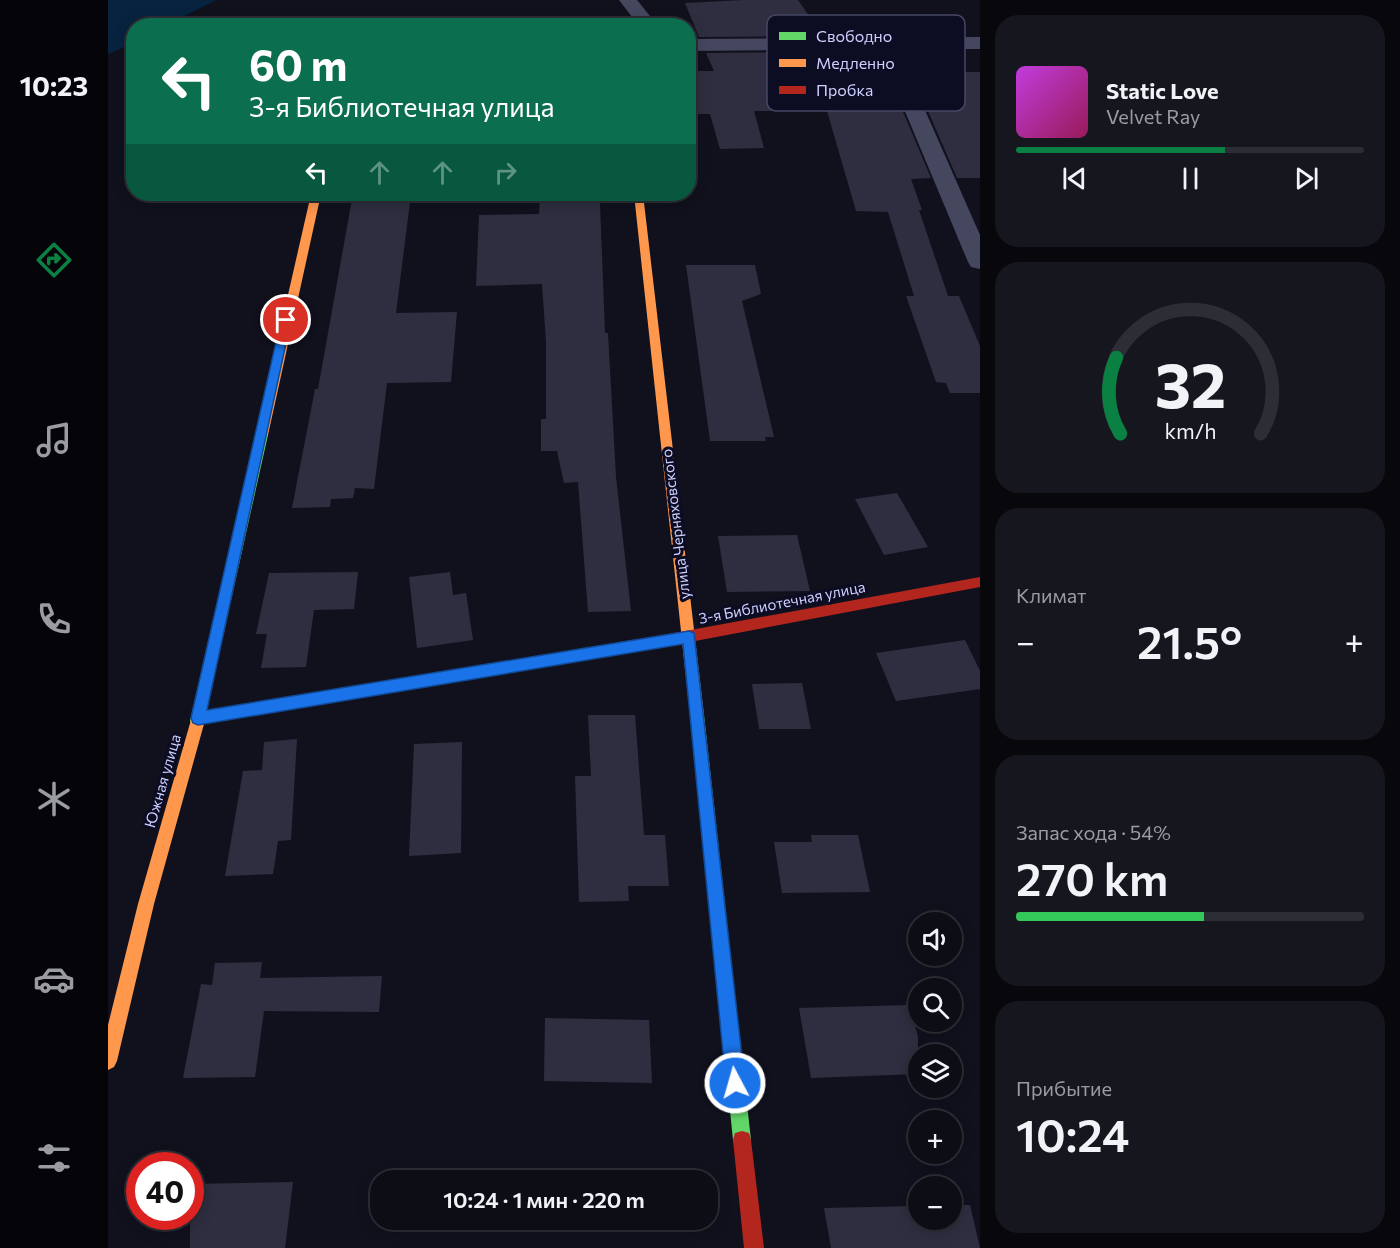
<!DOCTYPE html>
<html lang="ru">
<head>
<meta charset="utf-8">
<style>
	body { margin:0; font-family:Commissioner,sans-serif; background:#16161f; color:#f1f3f6; height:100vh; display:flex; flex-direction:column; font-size:22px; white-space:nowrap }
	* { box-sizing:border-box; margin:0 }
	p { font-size:20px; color:#9a9ca1 }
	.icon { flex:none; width:33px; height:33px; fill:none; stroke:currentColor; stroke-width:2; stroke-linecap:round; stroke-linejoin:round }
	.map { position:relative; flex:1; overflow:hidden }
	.sheet { display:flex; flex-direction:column; gap:15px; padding:15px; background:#07070c; width:420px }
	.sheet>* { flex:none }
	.hud { position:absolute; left:18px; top:18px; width:570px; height:183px; border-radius:24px; box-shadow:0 3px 15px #0003,0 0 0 2px #2d2d35; background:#0b6e4f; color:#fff; overflow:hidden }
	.tools { position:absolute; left:800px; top:912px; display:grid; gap:12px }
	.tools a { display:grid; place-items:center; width:54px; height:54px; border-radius:50%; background:#0d0d16; box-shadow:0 3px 15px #0003,0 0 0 2px #2d2d35; font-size:30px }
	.speed { position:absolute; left:18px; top:1152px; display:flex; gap:12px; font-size:30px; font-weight:700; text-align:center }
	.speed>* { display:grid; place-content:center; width:78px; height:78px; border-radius:50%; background:#0d0d16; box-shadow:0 3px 15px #0003,0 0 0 2px #2d2d35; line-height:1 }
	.speed .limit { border:9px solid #d22; background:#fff; color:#111 }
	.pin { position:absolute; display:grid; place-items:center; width:51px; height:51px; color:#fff; margin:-26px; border:3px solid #fff; border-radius:50%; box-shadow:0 2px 6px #0007 }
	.me { position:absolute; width:66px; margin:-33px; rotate:354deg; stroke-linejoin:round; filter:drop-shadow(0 0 4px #0008) }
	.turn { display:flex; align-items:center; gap:21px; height:126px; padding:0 24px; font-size:27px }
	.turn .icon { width:78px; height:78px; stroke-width:2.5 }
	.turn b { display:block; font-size:42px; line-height:51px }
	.lanes { display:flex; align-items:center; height:57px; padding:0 24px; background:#0003; justify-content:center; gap:30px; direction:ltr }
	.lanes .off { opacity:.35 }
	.big { font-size:45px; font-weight:600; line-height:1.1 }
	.sheet .widget { flex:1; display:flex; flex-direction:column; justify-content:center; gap:9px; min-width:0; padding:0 21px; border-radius:24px; background:#16161f }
	.sheet .dial { align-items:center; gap:0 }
	.dial svg { height:156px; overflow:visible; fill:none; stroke:#2d2d35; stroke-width:7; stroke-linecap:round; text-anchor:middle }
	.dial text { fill:#f1f3f6; stroke:none }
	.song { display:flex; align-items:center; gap:18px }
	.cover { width:72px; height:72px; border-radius:9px; background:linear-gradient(135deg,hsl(290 70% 55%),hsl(330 70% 35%)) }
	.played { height:6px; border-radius:3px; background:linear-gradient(90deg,#0b8043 60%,#2d2d35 60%) }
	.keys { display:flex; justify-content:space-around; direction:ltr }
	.heat { display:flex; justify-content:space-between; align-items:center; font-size:33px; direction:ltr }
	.charge { height:9px; border-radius:4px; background:linear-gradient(90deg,#34c759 54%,#2d2d35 0) }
	.trip { position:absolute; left:262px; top:1170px; width:348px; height:60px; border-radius:24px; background:#0d0d16; box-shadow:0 3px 15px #0003,0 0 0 2px #2d2d35; font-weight:600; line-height:60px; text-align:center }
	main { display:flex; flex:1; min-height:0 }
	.tabs { display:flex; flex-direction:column; width:108px; justify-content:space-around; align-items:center; background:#050509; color:#9a9ca1 }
	.tabs .icon { width:42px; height:42px }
	.tabs .active { color:#0b8043 }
	.tabs b { font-size:27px; color:#f1f3f6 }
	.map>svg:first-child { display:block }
	.water { fill:#07233f }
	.building { fill:#2f2e40 }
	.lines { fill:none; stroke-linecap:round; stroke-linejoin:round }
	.street { fill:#45475f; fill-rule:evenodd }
	.fast { fill:#63d668; fill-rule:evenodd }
	.slow { fill:#ff974d; fill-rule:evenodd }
	.jam { fill:#b3261e; fill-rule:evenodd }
	.route { fill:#1a73e8; stroke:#114b97; stroke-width:1.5 }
	.labels { text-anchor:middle; stroke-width:6; stroke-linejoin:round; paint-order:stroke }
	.street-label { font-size:15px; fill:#ced0ff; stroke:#0c0c23 }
	.key { fill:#0c0c23; stroke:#464765; stroke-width:1.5 }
	.key-label { font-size:16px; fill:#ced0ff }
</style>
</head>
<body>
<main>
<nav class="tabs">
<b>10:23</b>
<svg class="icon active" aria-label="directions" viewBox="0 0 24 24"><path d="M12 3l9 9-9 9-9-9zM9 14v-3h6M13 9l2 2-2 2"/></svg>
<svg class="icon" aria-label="music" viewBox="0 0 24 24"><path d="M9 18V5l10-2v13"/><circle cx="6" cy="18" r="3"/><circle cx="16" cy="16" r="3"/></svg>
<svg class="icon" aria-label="phone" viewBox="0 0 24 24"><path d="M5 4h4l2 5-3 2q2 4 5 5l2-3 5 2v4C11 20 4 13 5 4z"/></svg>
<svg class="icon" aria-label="climate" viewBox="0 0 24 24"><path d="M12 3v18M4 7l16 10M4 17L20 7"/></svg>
<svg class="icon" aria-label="car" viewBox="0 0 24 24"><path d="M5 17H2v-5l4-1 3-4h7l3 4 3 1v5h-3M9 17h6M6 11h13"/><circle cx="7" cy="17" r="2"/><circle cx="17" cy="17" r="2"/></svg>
<svg class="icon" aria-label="filters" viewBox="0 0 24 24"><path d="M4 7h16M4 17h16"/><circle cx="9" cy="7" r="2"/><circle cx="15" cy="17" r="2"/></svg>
</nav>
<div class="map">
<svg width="872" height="1248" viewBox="0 0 872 1248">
	<rect width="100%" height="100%" fill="#11111e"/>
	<path class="water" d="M0,0h108l-49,25 -33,1 -1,17 -25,11z"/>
	<path class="building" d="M635,0h55l25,36 -124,1 -14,-34z
		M726,52l15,22h38l44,104 -20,1 11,31h-3l29,86h11l21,50v47h-30l-4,-10 -10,-1 -30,-86h8l-26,-84 -32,-1 -29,-100h-73l10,37 -44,1 -10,-35h-22v-43h26l-8,-18z
		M816,72h56v106h-23l-45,-104h13z
		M269,194h34l-15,119 61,-1 -6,70 -64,1 -13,106 -19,-1 -2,10 -22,1 -1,8 -38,1 23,-119h3l34,-190h24z
		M432,194h56l1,9h3l5,130h3l8,144 15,134 -43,1 -10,-130 -14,1 -7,-32h-16v-32h5v-77l-4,-58 -66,2 3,-71 60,-1z
		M578,265h69l6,29 -19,7 32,136h-9l1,4h-56z
		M789,493l31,54 -44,8 -29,-56z
		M689,535l13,56 -83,1 -9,-56z
		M250,572l-4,37 -40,1 -8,57 -45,1 6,-34h-11l13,-61z
		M342,572l3,23 13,-2 7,47 -56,8 -8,-71z
		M857,640l15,31v18l-84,12 -20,-48z
		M694,683l9,46h-52l-7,-45z
		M480,715h47l9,120h21l4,51h-41l1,15 -50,1 -4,-126h16z
		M189,739l-6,101 -13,1 -5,33 -48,2 18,-105 19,-1 2,-28z
		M354,742l-1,111 -52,3 5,-112z
		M703,835h47l12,57 -88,1 -8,-51h38z
		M154,962l-2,16 122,-2 -3,36 -115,-1 -9,66 -72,1 18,-94 11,1 3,-22z
		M802,1005l8,32v37l-107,4 -12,-70z
		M437,1018l104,2 3,63 -108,-2z
		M185,1182l-8,66h-95v-64z
		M843,1205h19l10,43h-149l-7,-40 94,-2v14h33z"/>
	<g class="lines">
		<path class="street" d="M511,0h18l21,26h-19z
			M872,37v12h-82l82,186v34l-9,-2 -3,-5 -89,-213 -191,2v-12z"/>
		<path class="fast" d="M154,431l6,4 -64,286 -2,5 -5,2 -5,-2 -2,-5 66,-286z
			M589,709l5,1 2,5 47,425 -2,7 -7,2 -7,-2 -2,-7 -43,-425 2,-5z"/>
		<path class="slow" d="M203,194h10l-53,241 -6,4 -6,-4z
			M526,194h9l61,521 -2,5 -5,1 -5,-1 -2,-5z
			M550,636l5,2 2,4 -2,4 -5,2 -454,76 -50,180 -37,157 -3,6 -6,3v-45l30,-121 55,-191z"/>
		<path class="jam" d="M872,577v10l-322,61 -5,-2 -2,-4 2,-4 5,-2z
			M634,1131l7,2 2,7 13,108h-20l-11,-108 2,-7z"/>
	</g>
	<path class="route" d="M178,317l5,3 -84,390 482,-79 5,2 51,450 -3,6 -7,3 -6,-3 -3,-6 -43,-439 -485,81 -5,-2 -2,-5 90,-398z"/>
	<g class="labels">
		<g class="street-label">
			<text transform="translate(568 524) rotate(-97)" y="5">улица Черняховского</text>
			<text transform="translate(674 603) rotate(-11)" y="5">3-я Библиотечная улица</text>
			<text transform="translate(55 781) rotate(-74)" y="5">Южная улица</text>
		</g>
	</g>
	<rect x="659" y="15" width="198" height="96" rx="9" class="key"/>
	<rect x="671" y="32" width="27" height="8" fill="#63d668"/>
	<rect x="671" y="59" width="27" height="8" fill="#ff974d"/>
	<rect x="671" y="86" width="27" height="8" fill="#b3261e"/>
	<g class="key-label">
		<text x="708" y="42">Свободно</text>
		<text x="708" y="69">Медленно</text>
		<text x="708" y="96">Пробка</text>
	</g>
</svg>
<div class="tools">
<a><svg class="icon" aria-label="sound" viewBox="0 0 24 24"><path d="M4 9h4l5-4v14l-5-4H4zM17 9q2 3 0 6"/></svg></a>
<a><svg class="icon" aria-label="search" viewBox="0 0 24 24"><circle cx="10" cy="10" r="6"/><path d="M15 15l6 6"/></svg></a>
<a><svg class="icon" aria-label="layers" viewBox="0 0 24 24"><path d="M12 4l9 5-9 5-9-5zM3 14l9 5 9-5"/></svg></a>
<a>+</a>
<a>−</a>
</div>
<div class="speed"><div class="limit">40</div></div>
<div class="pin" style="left:178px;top:320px;background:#d93025"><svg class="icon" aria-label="arrive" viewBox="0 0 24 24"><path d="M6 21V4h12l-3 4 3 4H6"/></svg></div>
<svg class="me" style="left:627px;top:1083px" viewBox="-20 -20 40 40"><circle r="17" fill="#1a73e8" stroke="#fff" stroke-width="3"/><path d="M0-11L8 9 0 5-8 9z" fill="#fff"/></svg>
<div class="trip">10:24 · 1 мин · 220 m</div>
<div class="hud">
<div class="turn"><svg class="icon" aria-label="left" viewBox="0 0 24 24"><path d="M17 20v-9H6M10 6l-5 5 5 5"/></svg><div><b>60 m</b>3-я Библиотечная улица</div></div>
<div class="lanes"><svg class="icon" aria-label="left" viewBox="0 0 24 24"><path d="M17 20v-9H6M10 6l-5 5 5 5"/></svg><svg class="icon off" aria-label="ahead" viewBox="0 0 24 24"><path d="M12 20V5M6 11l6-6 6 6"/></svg><svg class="icon off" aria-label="ahead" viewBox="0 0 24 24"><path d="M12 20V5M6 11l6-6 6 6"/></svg><svg class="icon off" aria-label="right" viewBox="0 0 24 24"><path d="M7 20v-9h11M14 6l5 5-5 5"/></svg></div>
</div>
</div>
<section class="sheet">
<div class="widget">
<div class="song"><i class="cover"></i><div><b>Static Love</b><p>Velvet Ray</p></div></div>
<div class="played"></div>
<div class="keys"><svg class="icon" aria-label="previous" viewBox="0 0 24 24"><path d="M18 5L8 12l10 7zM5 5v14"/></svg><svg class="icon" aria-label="pause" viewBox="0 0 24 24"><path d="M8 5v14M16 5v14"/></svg><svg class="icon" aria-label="next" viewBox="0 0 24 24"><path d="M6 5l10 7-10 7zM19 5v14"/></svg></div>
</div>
<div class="widget dial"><svg viewBox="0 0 100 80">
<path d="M14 69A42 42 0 1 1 86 69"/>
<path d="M14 69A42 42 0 0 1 12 30" stroke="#0b8043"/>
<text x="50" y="56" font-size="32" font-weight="700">32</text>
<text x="50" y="72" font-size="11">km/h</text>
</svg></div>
<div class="widget"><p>Климат</p>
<div class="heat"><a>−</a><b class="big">21.5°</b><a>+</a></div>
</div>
<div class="widget"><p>Запас хода · 54%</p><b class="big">270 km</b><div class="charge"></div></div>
<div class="widget"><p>Прибытие</p><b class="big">10:24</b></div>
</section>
</main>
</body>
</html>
